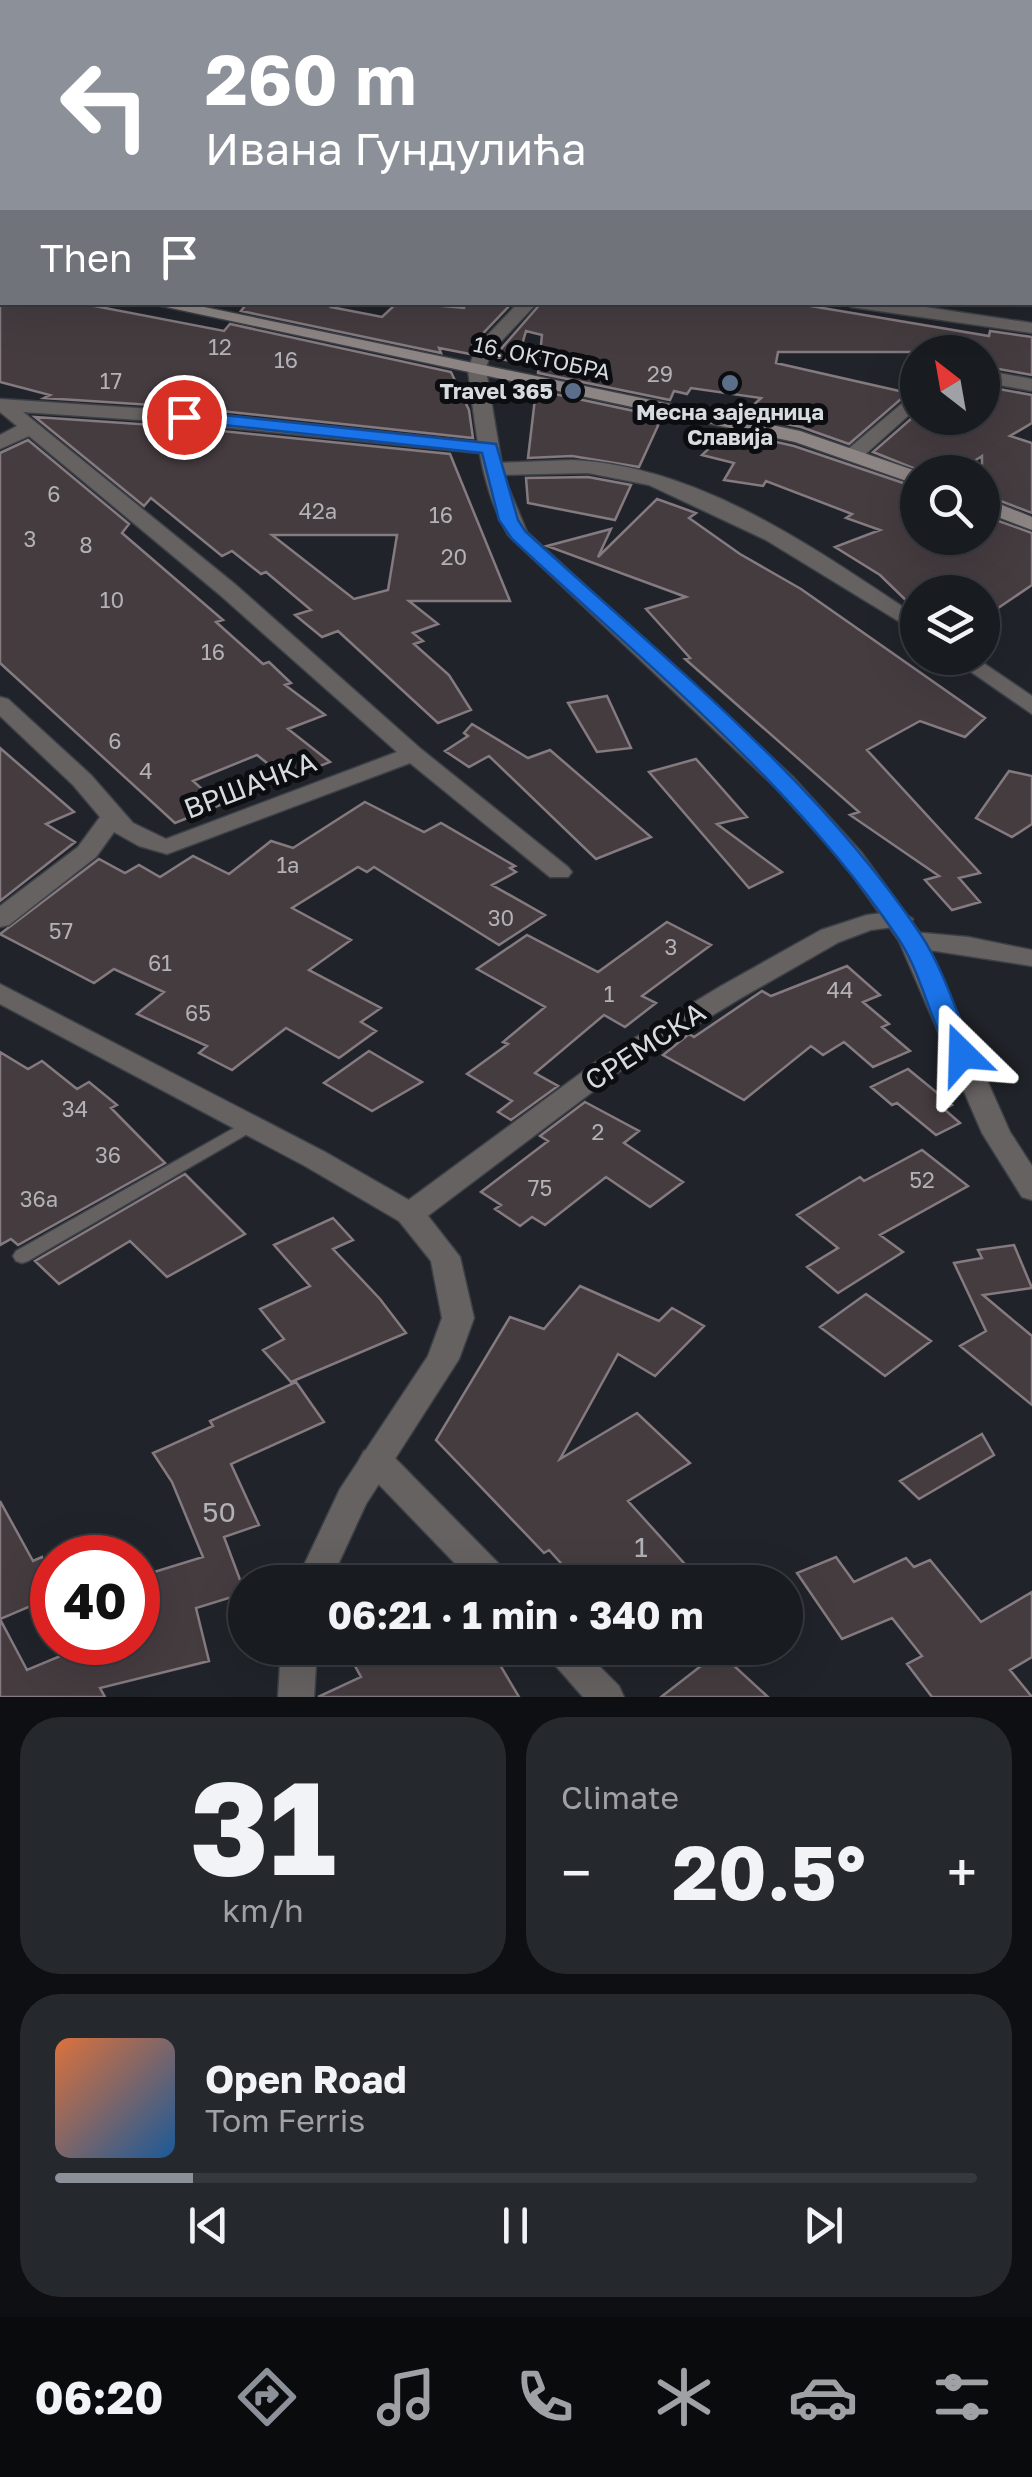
<!DOCTYPE html>
<html lang="en">
<head>
<meta charset="utf-8">
<style>
	body { margin:0; font-family:"Golos Text",sans-serif; background:#25282d; color:#f1f3f6; height:100vh; display:flex; flex-direction:column; font-size:38px; white-space:nowrap }
	* { box-sizing:border-box; margin:0 }
	p { font-size:32px; color:#9fa1a5 }
	.icon { flex:none; width:55px; height:55px; fill:none; stroke:currentColor; stroke-width:2; stroke-linecap:round; stroke-linejoin:round }
	.map { position:relative; height:1697px; overflow:hidden }
	.details { display:flex; flex-direction:column; gap:20px; padding:20px; background:#0d0f12; flex:1 }
	.details>* { flex:none }
	.top-card { position:absolute; left:0px; top:0px; width:1032px; height:305px; box-shadow:0 10px 40px #0002,0 0 0 2px #36393e; background:#8c9099; color:#fff; overflow:hidden }
	.needle { width:65px; rotate:329deg }
	.fabs { position:absolute; left:900px; top:335px; display:grid; gap:20px }
	.fabs a { display:grid; place-items:center; width:100px; height:100px; border-radius:50%; background:#181b20; box-shadow:0 10px 40px #0002,0 0 0 2px #36393e; font-size:50px }
	.speed { position:absolute; left:30px; top:1535px; display:flex; gap:20px; font-size:50px; font-weight:700; text-align:center }
	.speed>* { display:grid; place-content:center; width:130px; height:130px; border-radius:50%; background:#181b20; box-shadow:0 10px 40px #0002,0 0 0 2px #36393e; line-height:1 }
	.speed .limit { border:15px solid #d22; background:#fff; color:#111 }
	.pin { position:absolute; display:grid; place-items:center; width:85px; height:85px; color:#fff; margin:-42px; border:5px solid #fff; border-radius:50%; box-shadow:0 2px 10px #0007 }
	.me { position:absolute; width:110px; margin:-55px; rotate:338deg; stroke-linejoin:round; filter:drop-shadow(0 0 8px #0008) }
	.turn { display:flex; align-items:center; gap:35px; height:210px; padding:0 40px; font-size:45px }
	.turn .icon { width:130px; height:130px; stroke-width:2.5 }
	.turn b { display:block; font-size:70px; line-height:85px }
	.then { display:flex; align-items:center; height:95px; padding:0 40px; background:#0003; gap:20px; font-size:38px }
	.big { font-size:75px; font-weight:700; line-height:1.1 }
	.details .card { flex:1; display:flex; flex-direction:column; justify-content:center; gap:15px; min-width:0; padding:0 35px; border-radius:40px; background:#25282d }
	.details .dial { align-items:center; gap:0 }
	.dial b { font-size:130px; line-height:1 }
	.song { display:flex; align-items:center; gap:30px }
	.cover { width:120px; height:120px; border-radius:15px; background:linear-gradient(135deg,hsl(20 70% 55%),hsl(210 70% 35%)) }
	.played { height:10px; border-radius:5px; background:linear-gradient(90deg,#8c9099 15%,#36393e 15%) }
	.keys { display:flex; justify-content:space-around; direction:ltr }
	.heat { display:flex; justify-content:space-between; align-items:center; font-size:55px; direction:ltr }
	.details .tiles { flex:1; display:grid; gap:20px; grid-template-columns:1fr 1fr }
	.card:last-child { grid-column:span 2 }
	.trip { position:absolute; left:228px; top:1565px; width:575px; height:100px; border-radius:50px; background:#181b20; box-shadow:0 10px 40px #0002,0 0 0 2px #36393e; font-weight:700; line-height:100px; text-align:center }
	.dock { display:flex; height:160px; justify-content:space-around; align-items:center; background:#0a0b0d; color:#9fa1a5 }
	.dock .icon { width:70px; height:70px }
	.dock .selected { color:#8c9099 }
	.dock b { font-size:45px; color:#f1f3f6 }
	.map>svg:first-child { display:block }
	.building { fill:#453c40; stroke:#847a7f; stroke-width:2.5; fill-rule:evenodd }
	.lines { fill:none; stroke-linecap:round; stroke-linejoin:round }
	.service-casing { stroke:#3d4147; stroke-width:3 }
	.minor-casing { stroke:#3d4147; stroke-width:3 }
	.tertiary-casing { stroke:#3d4147; stroke-width:3 }
	.secondary-casing { stroke:#3d4147; stroke-width:3 }
	.service { fill:#666261; fill-rule:evenodd }
	.minor { fill:#666261; fill-rule:evenodd }
	.tertiary { fill:#666261; fill-rule:evenodd }
	.secondary { fill:#8c8583; fill-rule:evenodd }
	.route { fill:#1a73e8; stroke:#114b97; stroke-width:2.5 }
	.service-dot { fill:#5c6f8a; stroke:#0b0d10; stroke-width:4 }
	.labels { text-anchor:middle; stroke-width:10; stroke-linejoin:round; paint-order:stroke }
	.number-label { font-size:22px; fill:#b2b2b6 }
	.far-street-label { font-size:22px; fill:#d7dade; stroke:#0b0d10 }
	.far-poi-label { font-size:22px; font-weight:bold; fill:#d7dade; stroke:#0b0d10; text-anchor:end }
	.street-label { font-size:28px; fill:#d7dade; stroke:#0b0d10 }
	.near-number-label { font-size:28px; fill:#b2b2b6 }
</style>
</head>
<body>
<div class="map">
<svg width="1032" height="1697" viewBox="0 0 1032 1697">
	<rect width="100%" height="100%" fill="#20242a"/>
	<path class="building" d="M0,302h74l150,29 6,-7 221,48 18,38 4,28 -290,-31 -139,-9 6,-3 -50,-13z
		M248,302h86l-3,5 51,10 16,-15 66,6v-6h49l-40,42 -3,10 -31,-6 2,5 -200,-42z
		M542,302h245l202,34 1,-5 42,6v38l-50,-9v-14h-204l-2,11 132,30 -59,51 -48,-17 -58,-12 18,-17 -70,-10 -4,6 -13,-3 -4,9 -132,-27 4,-38 -16,-4 -9,31 -24,-4z
		M982,386l50,9v28l-22,13 22,7v70l-50,-19v-38l-25,16h-34l-50,-20 39,-34h70z
		M536,390l126,27 -23,50 -67,-11 -44,2z
		M35,417l148,10 267,27 60,147h-101l29,23 -25,9 10,8 -9,3 35,31 22,35 -33,13 -100,-92 -16,6 -27,-22 16,-5 -45,-38 -5,2 -29,-23 -10,5 -71,-58 -7,8zM272,535h125l-9,55 -34,9z
		M727,431l67,15 124,42v50h64v-23l50,18v52l-50,34v-27h-64v20l-38,-37 -45,-28 45,-17 -34,-12 6,-4 -86,-33 -3,5 -39,-6 10,-17 -32,-8z
		M28,440l101,84 -7,9 101,87 -7,2 47,42 6,-2 22,21 -6,2 40,30 -37,14 42,33 -43,17 -30,-24 -64,26 27,24 -45,18 -175,-160v-210z
		M588,477l43,8 -16,35 -87,-17 -2,-25z
		M657,499l39,14 -7,5 51,36 61,35 184,129 -20,19 -45,-16 -53,29 113,123 -21,5 21,24 -28,8 -27,-30 14,-4 -89,-61 9,-3 -174,-153 5,-1 -44,-49 40,-12 -139,-51 64,-17 -13,28z
		M607,696l24,52 -34,4 -29,-49z
		M472,724l56,34 22,-8 101,87 -55,22 -107,-103 -20,11 -24,-16 23,-15 -4,-3z
		M0,748l74,64 -28,12 29,18 -75,59z
		M696,759l51,58 -30,7 65,48 -33,16 -100,-116z
		M1009,771l23,5v48l-20,13 -36,-19z
		M365,802l59,30 17,-9 74,43 -5,2 6,4 -24,13 53,30 -46,30 -125,-78 -7,5 -9,-5 -66,41 59,32 -42,30 72,38 -20,14 15,9 -37,27 -53,-30 -54,42 -33,-17 8,-7 -70,-32 27,-22 -50,-23 -20,14 -94,-49 99,-75 26,14 14,-8 21,12 33,-21 36,18 42,-33 22,7z
		M667,922l44,23 -69,51 14,7 -31,24 -21,-12 -69,58 23,13 -47,34 -13,-8 14,-11 -45,-27 41,-30 -5,-2 42,-35 -68,-38 50,-34 71,37z
		M847,966l33,29 -17,7 26,22 -7,3 28,24 -37,16 -29,-25 -21,13 -12,-9 -67,54 -81,-45 26,-21 5,3 68,-46 9,5z
		M369,1051l53,31 -50,29 -48,-28z
		M0,1052l28,17 14,-8 35,28 12,-7 28,23 -6,3 54,55 -147,82 -7,-6 -11,6z
		M908,1069l44,36 -8,4 16,14 -24,12 -39,-32 -5,2 -21,-18z
		M585,1102l54,29 -15,12 59,39 -33,25 -44,-30 -61,48 -13,-8 -12,9 -25,-17 6,-4 -20,-13 67,-51 -8,-5z
		M922,1150l46,36 -88,49 23,17 -65,41 -31,-26 31,-19 -41,-33 63,-38 4,4z
		M185,1174l60,60 -78,43 -37,-36 -71,43 -24,-23z
		M333,1218l20,22 -20,9 47,50 26,34 -115,49 -28,-32 21,-11 -24,-30 50,-23 -36,-41z
		M1014,1245l18,43 -49,7 49,41v69l-72,-59 26,-15 -32,-68 28,-5 -4,-8z
		M580,1286l79,35 13,-13 32,18 -49,50 -37,-22 -58,105 77,-46 53,50 -62,38 73,81h-123l-29,-32 -5,3 -108,-113 74,-123 34,12z
		M866,1294l65,47 -46,35 -65,-49z
		M296,1382l28,40 -93,42 28,61 -35,12 21,56 -49,15 13,53 -109,27 5,9h-105v-196l33,60 9,-4 10,21v19l-52,22 27,51 67,-28h44v-65l65,-20 -31,-75 -19,-29 60,-27 -3,-5z
		M982,1434l12,21 -75,44 -19,-18z
		M836,1557l18,25 52,-24 8,9 16,-7 51,62 51,-30v65l-22,13 22,27h-100l-25,-33 15,-8 -30,-38 -50,21 -45,-66z
		M365,1648h125l29,49h-201l43,-20 -12,-22z
		M719,1652l49,45h-107z"/>
	<g class="lines">
		<defs>
			<path id="service" d="M250,1119l6,2 3,4 -3,4 -228,132 -6,2 -6,-2 -3,-5 3,-5z"/>
			<path id="minor" d="M0,127l2,1v10l-2,-1z
				M1030,191h2v10h-2z
				M0,238h2v10h-2z
				M519,302h19l-47,50 -7,22h-14l-2,-4 8,-23z
				M842,302h50l140,21v10l-181,-26z
				M982,370l50,9v12l-50,-9z
				M918,390v17l-57,51h-14v-8z
				M0,399l183,12 314,33v8l-7,2 -307,-31 -160,-11 213,173 185,164 147,118 4,5 -4,5h-18l-140,-114 -243,91 -28,-8 -25,-14 -18,25 -87,68 -9,2v-21l78,-59 22,-30 -27,-32 -73,-69v-19l8,2 83,76 42,48 33,16 231,-87 -177,-157 -191,-159 -29,13v-14l17,-9 -17,-14z
				M572,460c128,6 242,88 346,157v16l-152,-93 -117,-55 -61,-12 -94,2 -10,-6 10,-6z
				M951,658h25l56,38v18z
				M900,911l13,8 -4,6 -38,5 -32,12 -98,56 -121,73 -199,150 -11,3 -11,-3 -4,-7 4,-7 201,-148 121,-73 100,-56 46,-15z
				M912,932l56,5 64,13v16l-129,-20 -4,-6z
				M376,1447l12,4 119,121 5,10h-39l-109,-113 -5,-9 5,-9z
				M540,1648h41l38,38 5,11h-41z"/>
			<path id="tertiary" d="M477,364l9,6 18,107 23,55 266,245 68,75 64,88 85,192 22,34v34l-10,-3 -40,-64 -83,-192 -56,-79 -68,-75 -267,-252c-29,-51 -32,-108 -40,-165z
				M0,984l325,168 96,55 39,50 14,61 -15,41 -93,145 -36,78h-34l44,-93 88,-133 14,-38 -11,-57 -32,-40 -94,-55 -305,-162z
				M281,1648h36l-3,49h-36z"/>
			<path id="secondary" d="M0,269h2v10h-2z
				M143,302h37l620,129 119,41 -1,13 -123,-43z
				M982,497l50,20v13l-50,-19z"/>
		</defs>
		<use href="#service" class="service-casing"/>
		<use href="#minor" class="minor-casing"/>
		<use href="#tertiary" class="tertiary-casing"/>
		<use href="#secondary" class="secondary-casing"/>
		<use href="#service" class="service"/>
		<use href="#minor" class="minor"/>
		<use href="#tertiary" class="tertiary"/>
		<use href="#secondary" class="secondary"/>
	</g>
	<path class="route" d="M184,411l312,33 22,76 7,11c138,127 291,247 396,404 23,35 36,80 53,119l-4,6h-17c-24,-39 -31,-88 -57,-125 -104,-152 -250,-271 -384,-396l-13,-19 -17,-67 -305,-33 -2,-3z"/>
	<g class="service-dot">
		<circle cx="730" cy="383" r="10"/>
		<circle cx="573" cy="391" r="10"/>
	</g>
	<g class="labels">
		<g class="number-label">
			<text x="220" y="355">12</text>
			<text x="286" y="368">16</text>
			<text x="660" y="382">29</text>
			<text x="111" y="389">17</text>
			<text x="54" y="502">6</text>
			<text x="318" y="519">42a</text>
			<text x="441" y="523">16</text>
			<text x="30" y="547">3</text>
			<text x="86" y="553">8</text>
			<text x="454" y="565">20</text>
			<text x="112" y="608">10</text>
			<text x="213" y="660">16</text>
			<text x="115" y="749">6</text>
			<text x="146" y="779">4</text>
			<text x="288" y="873">1a</text>
			<text x="501" y="926">30</text>
			<text x="61" y="939">57</text>
			<text x="671" y="955">3</text>
			<text x="160" y="971">61</text>
			<text x="840" y="998">44</text>
			<text x="609" y="1002">1</text>
			<text x="198" y="1021">65</text>
			<text x="75" y="1117">34</text>
			<text x="598" y="1140">2</text>
			<text x="108" y="1163">36</text>
			<text x="922" y="1188">52</text>
			<text x="540" y="1196">75</text>
			<text x="39" y="1207">36a</text>
		</g>
		<g class="far-street-label">
			<text transform="translate(542 358) rotate(12)" y="8">16. ОКТОБРА</text>
		</g>
		<g class="far-poi-label">
			<text x="553" y="399">Travel 365</text>
			<text x="730" y="420" text-anchor="middle">Месна заједница<tspan x="730" dy="25">Славија</tspan></text>
		</g>
		<g class="street-label">
			<text transform="translate(250 785) rotate(-21)" y="10">ВРШАЧКА</text>
			<text transform="translate(645 1046) rotate(-33)" y="10">СРЕМСКА</text>
		</g>
		<g class="near-number-label">
			<text x="219" y="1522">50</text>
			<text x="641" y="1557">1</text>
		</g>
	</g>
</svg>
<div class="fabs">
<a><svg class="needle" viewBox="-14 -14 28 28"><path d="M0-13l5 13h-10z" fill="#e53935"/><path d="M0 13l5-13h-10z" fill="#9fa1a5"/></svg></a>
<a><svg class="icon" aria-label="search" viewBox="0 0 24 24"><circle cx="10" cy="10" r="6"/><path d="M15 15l6 6"/></svg></a>
<a><svg class="icon" aria-label="layers" viewBox="0 0 24 24"><path d="M12 4l9 5-9 5-9-5zM3 14l9 5 9-5"/></svg></a>
</div>
<div class="speed"><div class="limit">40</div></div>
<div class="pin" style="left:184px;top:417px;background:#d93025"><svg class="icon" aria-label="arrive" viewBox="0 0 24 24"><path d="M6 21V4h12l-3 4 3 4H6"/></svg></div>
<svg class="me" style="left:962px;top:1054px" viewBox="-20 -20 40 40"><path d="M0-17L14 15 0 8-14 15z" fill="#1a73e8" stroke="#fff" stroke-width="4"/></svg>
<div class="trip">06:21 · 1 min · 340 m</div>
<div class="top-card">
<div class="turn"><svg class="icon" aria-label="left" viewBox="0 0 24 24"><path d="M17 20v-9H6M10 6l-5 5 5 5"/></svg><div><b>260 m</b>Ивана Гундулића</div></div>
<div class="then">Then<svg class="icon" aria-label="arrive" viewBox="0 0 24 24"><path d="M6 21V4h12l-3 4 3 4H6"/></svg></div>
</div>
</div>
<section class="details">
<div class="tiles">
<div class="card dial"><b>31</b><p>km/h</p></div>
<div class="card"><p>Climate</p>
<div class="heat"><a>−</a><b class="big">20.5°</b><a>+</a></div>
</div>
<div class="card">
<div class="song"><i class="cover"></i><div><b>Open Road</b><p>Tom Ferris</p></div></div>
<div class="played"></div>
<div class="keys"><svg class="icon" aria-label="previous" viewBox="0 0 24 24"><path d="M18 5L8 12l10 7zM5 5v14"/></svg><svg class="icon" aria-label="pause" viewBox="0 0 24 24"><path d="M8 5v14M16 5v14"/></svg><svg class="icon" aria-label="next" viewBox="0 0 24 24"><path d="M6 5l10 7-10 7zM19 5v14"/></svg></div>
</div>
</div>
</section>
<nav class="dock">
<b>06:20</b>
<svg class="icon selected" aria-label="directions" viewBox="0 0 24 24"><path d="M12 3l9 9-9 9-9-9zM9 14v-3h6M13 9l2 2-2 2"/></svg>
<svg class="icon" aria-label="music" viewBox="0 0 24 24"><path d="M9 18V5l10-2v13"/><circle cx="6" cy="18" r="3"/><circle cx="16" cy="16" r="3"/></svg>
<svg class="icon" aria-label="phone" viewBox="0 0 24 24"><path d="M5 4h4l2 5-3 2q2 4 5 5l2-3 5 2v4C11 20 4 13 5 4z"/></svg>
<svg class="icon" aria-label="climate" viewBox="0 0 24 24"><path d="M12 3v18M4 7l16 10M4 17L20 7"/></svg>
<svg class="icon" aria-label="car" viewBox="0 0 24 24"><path d="M5 17H2v-5l4-1 3-4h7l3 4 3 1v5h-3M9 17h6M6 11h13"/><circle cx="7" cy="17" r="2"/><circle cx="17" cy="17" r="2"/></svg>
<svg class="icon" aria-label="filters" viewBox="0 0 24 24"><path d="M4 7h16M4 17h16"/><circle cx="9" cy="7" r="2"/><circle cx="15" cy="17" r="2"/></svg>
</nav>
</body>
</html>
